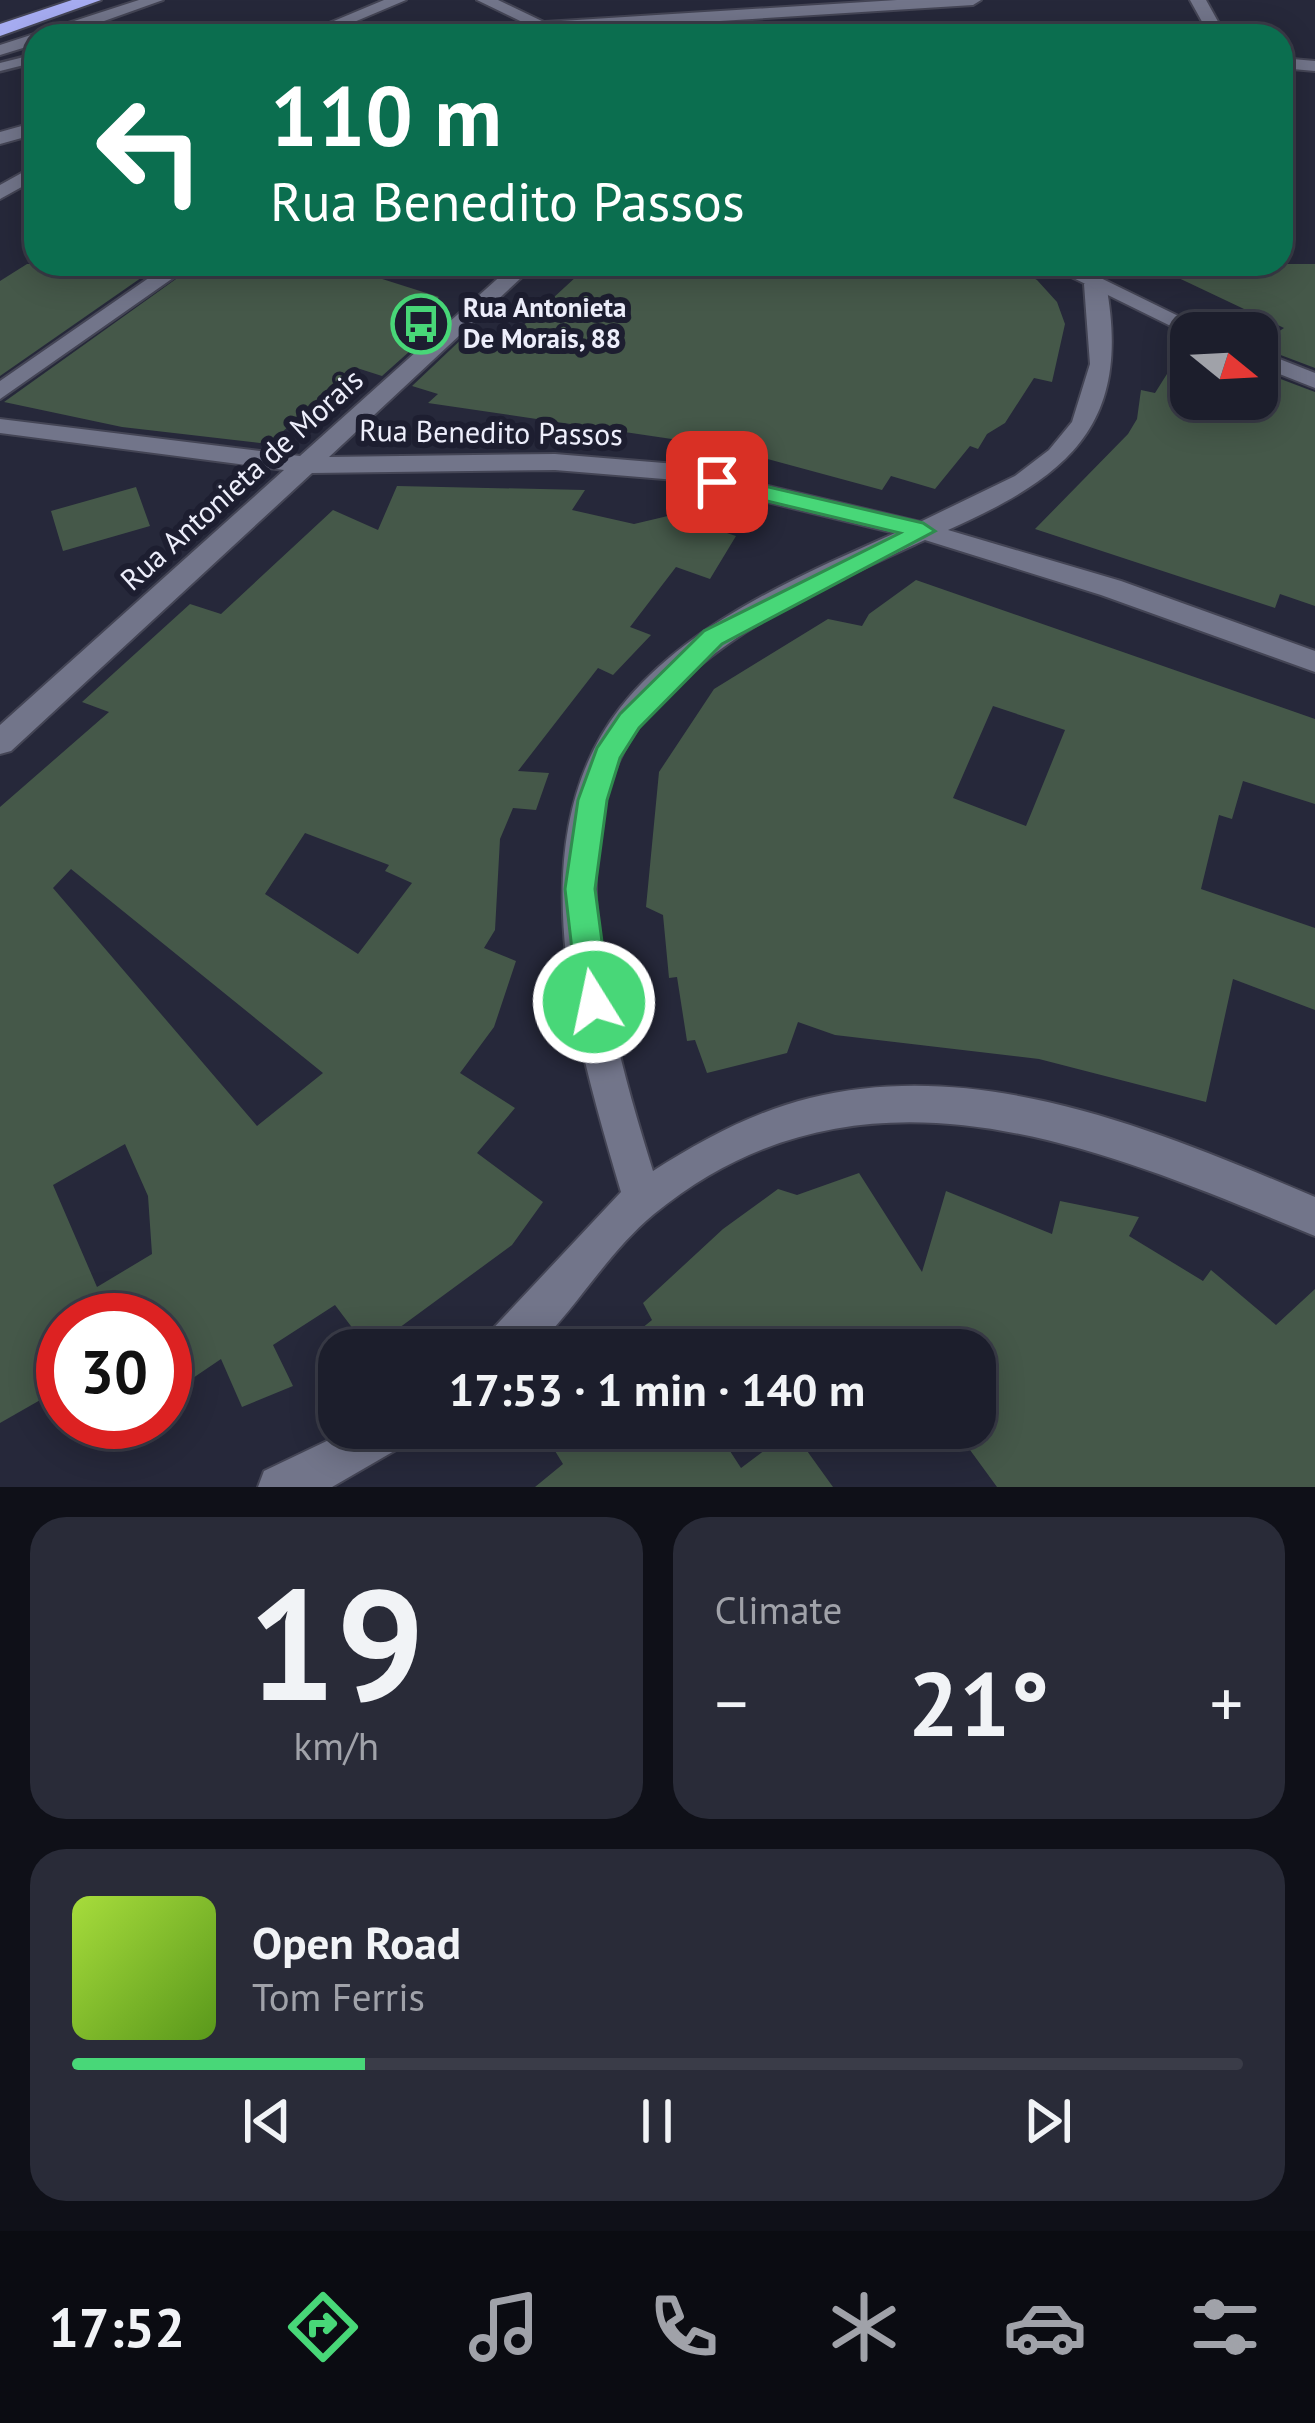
<!DOCTYPE html>
<html lang="en">
<head>
<meta charset="utf-8">
<style>
	body { margin:0; font-family:"PT Sans",sans-serif; background:#292b38; color:#f1f3f6; height:100vh; display:flex; flex-direction:column; font-size:45px; white-space:nowrap }
	* { box-sizing:border-box; margin:0 }
	p { font-size:39px; color:#a0a2a9 }
	.icon { flex:none; width:66px; height:66px; fill:none; stroke:currentColor; stroke-width:2; stroke-linecap:round; stroke-linejoin:round }
	.map { position:relative; height:1487px; overflow:hidden }
	.drawer { display:flex; flex-direction:column; gap:30px; padding:30px; background:#0f1018; flex:1 }
	.drawer>* { flex:none }
	.banner { position:absolute; left:24px; top:24px; width:1269px; height:252px; border-radius:36px; box-shadow:0 6px 30px #0003,0 0 0 3px #3a3c48; background:#0b6e4f; color:#fff; overflow:hidden }
	.needle { width:78px; rotate:108deg }
	.tools { position:absolute; left:1170px; top:312px; display:grid; gap:24px }
	.tools a { display:grid; place-items:center; width:108px; height:108px; border-radius:24px; background:#1c1e2c; box-shadow:0 6px 30px #0003,0 0 0 3px #3a3c48; font-size:60px }
	.speed { position:absolute; left:36px; top:1293px; display:flex; gap:24px; font-size:60px; font-weight:700; text-align:center }
	.speed>* { display:grid; place-content:center; width:156px; height:156px; border-radius:50%; background:#1c1e2c; box-shadow:0 6px 30px #0003,0 0 0 3px #3a3c48; line-height:1 }
	.speed .limit { border:18px solid #d22; background:#fff; color:#111 }
	.pin { position:absolute; display:grid; place-items:center; width:102px; height:102px; color:#fff; margin:-51px; border-radius:24px; box-shadow:0 6px 18px #0006 }
	.me { position:absolute; width:132px; margin:-66px; rotate:350deg; stroke-linejoin:round; filter:drop-shadow(0 0 9px #0008) }
	.turn { display:flex; align-items:center; gap:42px; height:252px; padding:0 48px; font-size:54px }
	.turn .icon { width:156px; height:156px; stroke-width:2.5 }
	.turn b { display:block; font-size:84px; line-height:102px }
	.big { font-size:90px; font-weight:700; line-height:1.1 }
	.drawer .tile { flex:1; display:flex; flex-direction:column; justify-content:center; gap:18px; min-width:0; padding:0 42px; border-radius:36px; background:#292b38 }
	.drawer .dial { align-items:center; gap:0 }
	.dial b { font-size:156px; line-height:1 }
	.song { display:flex; align-items:center; gap:36px }
	.cover { width:144px; height:144px; border-radius:18px; background:linear-gradient(135deg,hsl(80 70% 55%),hsl(90 70% 35%)) }
	.played { height:12px; border-radius:6px; background:linear-gradient(90deg,#48d778 25%,#3a3c48 25%) }
	.keys { display:flex; justify-content:space-around; direction:ltr }
	.heat { display:flex; justify-content:space-between; align-items:center; font-size:66px; direction:ltr }
	.drawer .tiles { flex:1; display:grid; gap:30px; grid-template-columns:1fr 1fr }
	.tile:last-child { grid-column:span 2 }
	.trip { position:absolute; left:318px; top:1329px; width:678px; height:120px; border-radius:36px; background:#1c1e2c; box-shadow:0 6px 30px #0003,0 0 0 3px #3a3c48; font-weight:700; line-height:120px; text-align:center }
	.menu { display:flex; height:192px; justify-content:space-around; align-items:center; background:#0b0c12; color:#a0a2a9 }
	.menu .icon { width:84px; height:84px }
	.menu .active { color:#48d778 }
	.menu b { font-size:54px; color:#f1f3f6 }
	.map>svg:first-child { display:block }
	.building { fill:#455849; fill-rule:evenodd }
	.lines { fill:none; stroke-linecap:round; stroke-linejoin:round }
	.lane-casing { stroke:#444555; stroke-width:5 }
	.street-casing { stroke:#444555; stroke-width:4 }
	.secondary-casing { stroke:#444555; stroke-width:4 }
	.highway-casing { stroke:#444555; stroke-width:4 }
	.lane { fill:#72758a; fill-rule:evenodd }
	.street { fill:#72758a; fill-rule:evenodd }
	.secondary { fill:#72758a; fill-rule:evenodd }
	.highway { fill:#a6acf1; fill-rule:evenodd }
	.route { fill:#48d778; stroke:#2f8c4e; stroke-width:3 }
	.labels { text-anchor:middle; stroke-width:12; stroke-linejoin:round; paint-order:stroke }
	.far-poi-label { font-size:27px; font-weight:bold; fill:#edeefb; stroke:#1d1e30; text-anchor:start }
	.street-label { font-size:30px; fill:#edeefb; stroke:#1d1e30 }
</style>
</head>
<body>
<div class="map">
<svg width="1315" height="1487" viewBox="0 0 1315 1487">
	<rect width="100%" height="100%" fill="#26283a"/>
	<path class="building" d="M27,264h134l-161,112v-95z
		M197,264h138l104,33 -24,21 24,7 -57,51 -25,-8 -89,76 -146,-17 -118,-25z
		M590,264h418l29,16 20,22 8,22 -13,58 -18,-4 -29,45 -18,11 -9,15 -8,-3 -35,43 -44,-13 -9,14 -163,-44 -291,-43 10,-9 -26,-8 56,-53 35,11z
		M1149,264h166v104l-58,-22 27,-18z
		M1172,366l19,6v27h66v-29l58,22v214l-35,-12 -5,14 -240,-79 93,-95 9,-15 4,-29 14,3z
		M397,486l188,4 -13,20 62,14 38,-9 64,21 -26,43 -34,-12 -46,60 21,8 -38,40 -15,-7 -80,103 31,2 -13,37 -23,-2 -13,31 -5,91 -11,18 32,13 -22,66 -34,46 55,35 -38,45 66,49 -31,43 -143,105 -34,-45 -62,40 20,41 -51,21 -21,-48 -56,38v-77h-102v67l-63,36v-616l109,-95 -27,-10 108,-98 31,10 112,-104 45,20zM305,833l84,32 -4,6 27,12 -54,71 -93,-60zM71,869l252,204 -66,53 -204,-238zM125,1144l23,52 4,58 -55,33 -44,-102z
		M136,487l14,39 -87,25 -12,-40z
		M916,580l399,139v85l-72,-23 -11,38 -13,-4 -18,74 114,39v82l-82,-31 -27,123 -167,-43 -204,-24 -37,-13 -11,31 -80,20 -12,-33 -8,1 -10,-64 -8,1 -6,-63 -17,-8 13,-135 55,-83 114,-70 34,7 7,-12zM993,706l72,24 -39,96 -73,-28z
		M859,1173l63,99 24,-81 106,43 8,-33 79,16 -10,19 74,45 8,-11 65,55 39,-36v198h-318l-43,-59h24l-3,-78h-360l37,-30 -9,-17 80,-74 55,-40 19,6z
		M541,1428h174l26,40 51,-38 41,57h-298l28,-23z"/>
	<g class="lines">
		<defs>
			<path id="lane" d="M36,54v8l-36,9v-8z"/>
			<path id="street" d="M384,0h22l-85,36h-23z
				M897,0h84l-8,5 -428,27 -8,-5 8,-5z
				M1190,0h16l20,36h-16z
				M1281,58l34,3v10l-34,-3z
				M36,122v12l-36,10v-12z
				M36,165v14l-36,20v-14z
				M169,264h24l-193,135v-18z
				M514,264h22l-207,193 226,-3 121,10 244,58 95,-46 34,-26 23,-28 18,-58 -6,-80 11,-6 11,6c26,141 -37,192 -158,246l173,51 194,70v21l-214,-77 -176,-55c-101,46 -211,94 -282,182 -91,113 -29,324 10,449 49,-31 100,-59 157,-73 173,-42 349,33 505,99v39c-216,-89 -452,-193 -661,-22 -47,39 -77,94 -121,136h-52l6,-15 134,-143c-43,-147 -106,-349 -1,-484 67,-85 179,-132 275,-175l-219,-53 -121,-10 -243,3 -301,278 -11,3v-29l284,-255 -284,-37v-14l300,37z
				M354,1428h60l-6,15 -76,44h-74l6,-16z"/>
			<path id="secondary" d="M139,0h24l-101,36h-26v8l-36,11v-10z
				M477,0h21l75,36h-22z
				M1045,264h27l141,69 -22,3z
				M1257,350l58,23v15l-58,-23z"/>
			<path id="highway" d="M72,0h29l-101,36v-12z"/>
		</defs>
		<use href="#lane" class="lane-casing"/>
		<use href="#street" class="street-casing"/>
		<use href="#secondary" class="secondary-casing"/>
		<use href="#highway" class="highway-casing"/>
		<use href="#lane" class="lane"/>
		<use href="#street" class="street"/>
		<use href="#secondary" class="secondary"/>
		<use href="#highway" class="highway"/>
	</g>
	<path class="route" d="M717,475l206,48 12,8 -213,113 -83,84 -19,30 -13,42 -12,89 15,113 -5,10 -11,4 -12,-4 -4,-10 -13,-113 13,-89 19,-52 23,-34 84,-83 196,-98 -191,-46 -3,-5z"/>
	<defs>
		<symbol id="bus-ring" viewBox="-11 -11 22 22"><circle r="9.5" fill="#1d1e30" stroke="#48d778" stroke-width="1.5"/><path d="M-5-6H5V4H4V6H2V4H-2V6H-4V4H-5ZM-3.5-4V0h7V-4ZM-3.5 1.2v1.5H-2V1.2ZM2 1.2v1.5H3.5V1.2Z" fill="#48d778"/></symbol>
	</defs>
	<g fill-rule="evenodd">
		<use href="#bus-ring" x="388" y="291" width="66" height="66"/>
	</g>
	<g class="labels">
		<g class="far-poi-label">
			<text x="463" y="317">Rua Antonieta<tspan x="463" dy="31">De Morais, 88</tspan></text>
		</g>
		<g class="street-label">
			<text transform="translate(491 433) rotate(1)" y="10">Rua Benedito Passos</text>
			<text transform="translate(242 480) rotate(-42)" y="10">Rua Antonieta de Morais</text>
		</g>
	</g>
</svg>
<div class="tools">
<a><svg class="needle" viewBox="-14 -14 28 28"><path d="M0-13l5 13h-10z" fill="#e53935"/><path d="M0 13l5-13h-10z" fill="#a0a2a9"/></svg></a>
</div>
<div class="speed"><div class="limit">30</div></div>
<div class="pin" style="left:717px;top:482px;background:#d93025"><svg class="icon" aria-label="arrive" viewBox="0 0 24 24"><path d="M6 21V4h12l-3 4 3 4H6"/></svg></div>
<svg class="me" style="left:594px;top:1002px" viewBox="-20 -20 40 40"><circle r="17" fill="#48d778" stroke="#fff" stroke-width="3"/><path d="M0-11L8 9 0 5-8 9z" fill="#fff"/></svg>
<div class="trip">17:53 · 1 min · 140 m</div>
<div class="banner">
<div class="turn"><svg class="icon" aria-label="left" viewBox="0 0 24 24"><path d="M17 20v-9H6M10 6l-5 5 5 5"/></svg><div><b>110 m</b>Rua Benedito Passos</div></div>
</div>
</div>
<section class="drawer">
<div class="tiles">
<div class="tile dial"><b>19</b><p>km/h</p></div>
<div class="tile"><p>Climate</p>
<div class="heat"><a>−</a><b class="big">21°</b><a>+</a></div>
</div>
<div class="tile">
<div class="song"><i class="cover"></i><div><b>Open Road</b><p>Tom Ferris</p></div></div>
<div class="played"></div>
<div class="keys"><svg class="icon" aria-label="previous" viewBox="0 0 24 24"><path d="M18 5L8 12l10 7zM5 5v14"/></svg><svg class="icon" aria-label="pause" viewBox="0 0 24 24"><path d="M8 5v14M16 5v14"/></svg><svg class="icon" aria-label="next" viewBox="0 0 24 24"><path d="M6 5l10 7-10 7zM19 5v14"/></svg></div>
</div>
</div>
</section>
<nav class="menu">
<b>17:52</b>
<svg class="icon active" aria-label="directions" viewBox="0 0 24 24"><path d="M12 3l9 9-9 9-9-9zM9 14v-3h6M13 9l2 2-2 2"/></svg>
<svg class="icon" aria-label="music" viewBox="0 0 24 24"><path d="M9 18V5l10-2v13"/><circle cx="6" cy="18" r="3"/><circle cx="16" cy="16" r="3"/></svg>
<svg class="icon" aria-label="phone" viewBox="0 0 24 24"><path d="M5 4h4l2 5-3 2q2 4 5 5l2-3 5 2v4C11 20 4 13 5 4z"/></svg>
<svg class="icon" aria-label="climate" viewBox="0 0 24 24"><path d="M12 3v18M4 7l16 10M4 17L20 7"/></svg>
<svg class="icon" aria-label="car" viewBox="0 0 24 24"><path d="M5 17H2v-5l4-1 3-4h7l3 4 3 1v5h-3M9 17h6M6 11h13"/><circle cx="7" cy="17" r="2"/><circle cx="17" cy="17" r="2"/></svg>
<svg class="icon" aria-label="filters" viewBox="0 0 24 24"><path d="M4 7h16M4 17h16"/><circle cx="9" cy="7" r="2"/><circle cx="15" cy="17" r="2"/></svg>
</nav>
</body>
</html>
